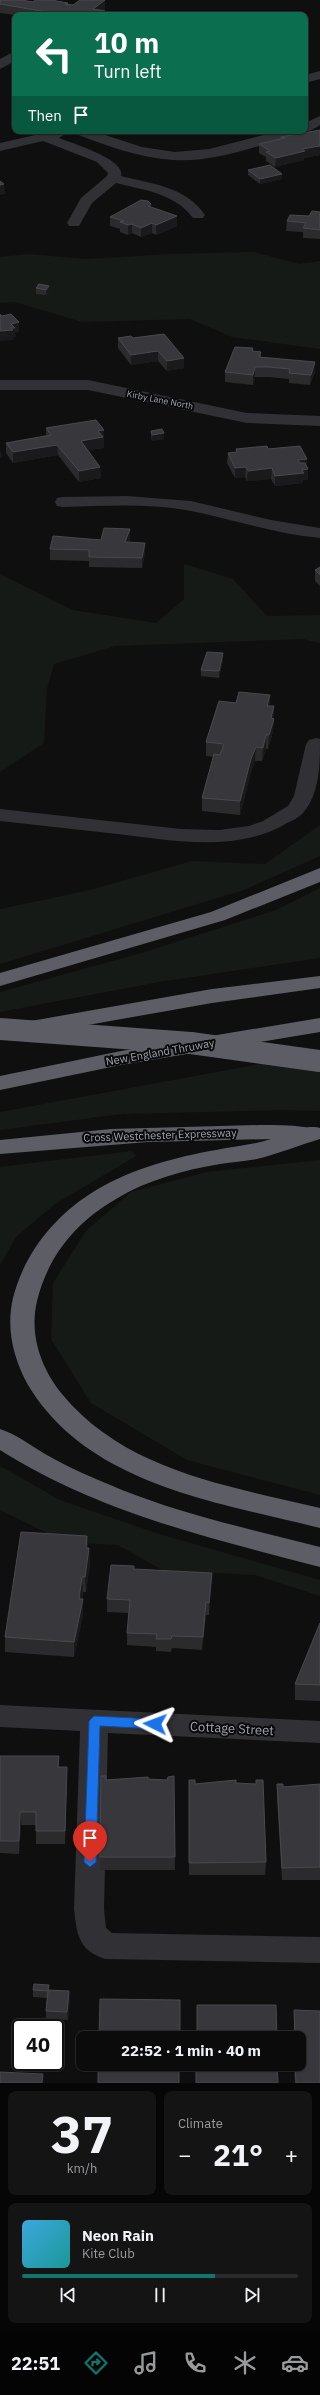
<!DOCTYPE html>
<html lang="en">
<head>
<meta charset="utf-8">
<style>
	body { margin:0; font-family:"IBM Plex Sans",sans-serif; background:#141415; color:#f1f3f6; height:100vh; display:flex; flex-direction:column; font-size:15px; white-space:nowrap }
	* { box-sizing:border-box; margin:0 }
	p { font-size:13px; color:#9a9b9d }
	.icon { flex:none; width:22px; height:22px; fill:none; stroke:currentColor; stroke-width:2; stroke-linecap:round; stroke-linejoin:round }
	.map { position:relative; height:2083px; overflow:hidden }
	.side { display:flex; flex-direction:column; gap:8px; padding:8px; background:#060607; flex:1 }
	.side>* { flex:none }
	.banner { position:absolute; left:12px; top:12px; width:296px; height:122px; border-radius:8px; box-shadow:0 1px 3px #0004,0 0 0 1px #2b2b2d; background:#0b6e4f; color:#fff; overflow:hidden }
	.speed { position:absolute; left:12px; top:2019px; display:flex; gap:8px; font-size:20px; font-weight:700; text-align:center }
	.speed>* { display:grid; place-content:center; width:52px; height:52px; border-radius:50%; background:#0b0b0c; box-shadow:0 1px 3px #0004,0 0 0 1px #2b2b2d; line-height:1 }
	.speed .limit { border:2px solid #111; border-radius:6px; background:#fff; color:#111 }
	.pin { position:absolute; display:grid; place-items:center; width:34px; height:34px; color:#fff; margin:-41px -17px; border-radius:50% 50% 50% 0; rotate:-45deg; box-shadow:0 0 4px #0007 }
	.pin .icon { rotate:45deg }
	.me { position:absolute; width:44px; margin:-22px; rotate:273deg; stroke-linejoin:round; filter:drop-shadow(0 0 3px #0008) }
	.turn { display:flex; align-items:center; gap:14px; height:84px; padding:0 16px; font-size:18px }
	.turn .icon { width:52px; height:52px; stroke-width:2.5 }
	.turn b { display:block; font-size:28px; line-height:34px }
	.then { display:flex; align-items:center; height:38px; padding:0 16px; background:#0003; gap:8px; font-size:15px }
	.big { font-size:30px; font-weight:700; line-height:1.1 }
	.side .tile { flex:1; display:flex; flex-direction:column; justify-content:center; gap:6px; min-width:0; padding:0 14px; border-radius:8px; background:#141415 }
	.side .dial { align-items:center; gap:0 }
	.dial b { font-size:52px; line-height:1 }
	.song { display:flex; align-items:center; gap:12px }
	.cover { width:48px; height:48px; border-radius:6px; background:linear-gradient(135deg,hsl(200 70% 55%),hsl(180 70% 35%)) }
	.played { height:4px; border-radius:2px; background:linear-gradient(90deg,#0f766e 70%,#2b2b2d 70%) }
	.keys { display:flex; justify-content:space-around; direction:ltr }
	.heat { display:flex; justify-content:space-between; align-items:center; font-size:22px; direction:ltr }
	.side .tiles { flex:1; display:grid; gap:8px; grid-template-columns:1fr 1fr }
	.tile:last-child { grid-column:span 2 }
	.trip { position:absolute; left:76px; top:2031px; width:230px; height:40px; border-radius:8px; background:#0b0b0c; box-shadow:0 1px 3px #0004,0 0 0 1px #2b2b2d; font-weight:700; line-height:40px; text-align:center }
	.tabs { display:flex; height:64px; justify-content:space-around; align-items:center; background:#040405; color:#9a9b9d }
	.tabs .icon { width:28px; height:28px }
	.tabs .active { color:#0f766e }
	.tabs b { font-size:18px; color:#f1f3f6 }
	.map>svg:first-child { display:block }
	.green { fill:#161a17 }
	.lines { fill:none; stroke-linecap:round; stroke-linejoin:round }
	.minor { fill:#303035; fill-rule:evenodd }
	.highway { fill:#5d5e65; fill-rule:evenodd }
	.highway-bridge { stroke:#5d5e65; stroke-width:22 }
	.wall { fill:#2b2b2e }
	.shaded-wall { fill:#1a1a1c }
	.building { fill:#38383c; stroke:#48494e }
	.route { fill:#1a73e8; stroke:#114b97 }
	.labels { text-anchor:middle; stroke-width:4; stroke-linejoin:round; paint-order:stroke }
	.far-street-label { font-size:9px; fill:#a1a4b0; stroke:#0a0a0b }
	.street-label { font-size:11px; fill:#a1a4b0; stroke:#0a0a0b }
	.near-street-label { font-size:13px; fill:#a1a4b0; stroke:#0a0a0b }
</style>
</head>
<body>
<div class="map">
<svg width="320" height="2083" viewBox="0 0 320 2083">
	<rect width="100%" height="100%" fill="#0f0f10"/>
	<path class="green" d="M254,252l45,12 21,-3v88l-88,-12 -42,-18 -108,3 -67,-20 -15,1v-46l29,-3 57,5 87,-5z
		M184,564l49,15 34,37 53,-1v28l-17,-4 -188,7 -61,18 -7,25 -3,54 -44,29v-198l73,36 83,13 28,-24z
		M320,825v31l-76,34 -244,74v-55l90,-19 102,-29 73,3z
		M320,888v70l-161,24 -159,30v-20l138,-38 138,-44z
		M320,1053v58l-37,-1 -161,4 -122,16v-18z
		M132,1151l4,5 -81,48 -39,33 -16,28v-98z
		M320,1160v335l-133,-35 -96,-57 -40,-64 2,-56 33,-52 45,-39 76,-20z
		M0,1466l60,34 99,34 161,46v16l-65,-21 -93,-5 -44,-25 -53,-3 -65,-32z"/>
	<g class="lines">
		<path class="minor" d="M15,51v10l-15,8v-10z
			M320,71v8l-15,4v-8z
			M320,116v9c-6,4 -12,8 -19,6h4v-8z
			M53,131h10l2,3 -6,4c12,5 67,21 62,38 31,8 64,10 84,39l-2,3h-10c-19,-25 -49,-28 -77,-35l-24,20 -13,23h-10l-2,-3 14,-25 26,-22 1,-3 -11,-11 -54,-21 -43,10v-8z
			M74,131h19l49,16 33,5 34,-3 70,-18h22l-2,3c-40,11 -84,29 -126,26 -33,-2 -66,-14 -97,-26z
			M0,380h88l159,33 73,3v10l-73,-3 -159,-33h-88z
			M127,496l64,5 80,19 49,8v10c-44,-4 -85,-18 -129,-27 -42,-8 -85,-5 -128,-4l-6,-1 -2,-4 2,-4 6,-1z
			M316,738l4,1c0,25 0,56 -18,75 -4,4 -10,7 -15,9 -52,32 -122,16 -179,10 -36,-4 -72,-8 -108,-12v-12l181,20 38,1 30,-4 14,-5 25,-15 6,-10 12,-52 3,-4z
			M0,1705l320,16v22l-212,-10 -4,176 2,19 6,5 208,4v26l-215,-4c-27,-9 -28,-25 -31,-50l6,-178 -80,-4z"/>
		<path class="highway" d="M320,868v14l-95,38 -225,66v-13l211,-61z
			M320,976v12l-108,15 -181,32 -8,-2 -3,-5 3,-5 8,-2 181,-32z
			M320,1018v14l-199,33 -121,25v-14l121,-25z
			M259,1125c16,0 31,0 45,2 5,1 10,-1 16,1v11c-21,6 -42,15 -63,20 -12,2 -25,3 -37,5 -36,6 -73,16 -104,35 -40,23 -68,57 -79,102 -8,34 4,67 25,93 63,77 167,92 258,114v20c-103,-26 -232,-43 -292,-143 -15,-27 -22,-57 -15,-87 12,-47 44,-85 85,-109 36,-21 78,-32 118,-39 19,-4 37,-5 55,-11l-123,3 -148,12v-14l111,-11z
			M0,1429c16,5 30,16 45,25 24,14 51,25 77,36 63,25 132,40 198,57v20c-111,-29 -222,-55 -320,-117z"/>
		<path class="highway-bridge" d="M0,1029l191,14 129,18"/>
	</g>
	<path class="wall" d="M0,0l33,2 35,1v2l37,4 -2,1 2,5h-90l-15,-2z
		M320,130v25l-16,3v2l-29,7 -9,-6v-4l-7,-4v-9l22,-5v-2z
		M248,170l34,9 -22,5 -12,-9z
		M151,204v3l26,19 -21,9 -4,-2 -11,4 -9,-4 -4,2 -8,-3v-3l-10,-3v-9z
		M320,212v27l-17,-1v-6l-17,-1 1,-10 22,-5z
		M39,284l10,8 -3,3 -10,-1v-6z
		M164,334l20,34 -17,3 -9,-10 -27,4 -13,-17v-10h15z
		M253,348v3l8,1v6l54,14 -5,13 -21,-2v-4l-20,-2h-14l-2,8 -28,-3v-10z
		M46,428l58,13h-1l1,7 -16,2 12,17 1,11 -22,4 -21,-27 -45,8 -7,-10v-10l40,-7z
		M151,431l13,8 -12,2 -1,-4z
		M236,449h32l39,10 -1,7 2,3v11h-5v3l-28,3 -4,-7 -24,2 -2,-4 -10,1 -8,-15 1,-10 8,-1z
		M130,529v11l-1,2 16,11 -3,15 -53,-1v-6l-39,-1v-11l51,-9z
		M320,567v19l-5,-5v-11z
		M223,660l-4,18 -18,-2v-6z
		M270,695v11h4l-1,26 -5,17h-2l-4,12h-7l-4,11 -11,43 -38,-4v-13l12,-41 -8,-1v-14l30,-39z
		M87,1536l1,12h1l1,15 -4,29h-3l-1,7 1,16 -9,42 -69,-5v-15z
		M134,1569l77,17 -2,29h-3l-4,35 -30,-2 -1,4 -15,-1v-4l-29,-2v-12l2,-20 -22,-1v-13z
		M320,1623v78l-25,-1v-16z
		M0,1756l59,11 8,12 -2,65h-29v-19h-15l-2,29 -19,-1z
		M174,1776l1,94h-75v-13l6,-77 42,-1 19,1z
		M189,1780l6,4 41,-1 30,79 -1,13h-76z
		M277,1784l6,3 37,-3v96h-38l-5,-83z
		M33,1990h16l21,8 -2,22 -22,-2v-7l1,-13 -14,-1z
		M294,2010l26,73h-25l-1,-19h5v-26h-5z"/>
	<path class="shaded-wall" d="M105,0v9l-9,6 -3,-6z
		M105,11v4h-6z
		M320,146v9l-16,3v2l-29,7 1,-9 29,-10z
		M282,174v5l-22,5v-5z
		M4,184l1,10 -5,1v-10z
		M177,216v10l-21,9v-10z
		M152,223v10l-11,4v-9z
		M132,224v9l-4,2v-10z
		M49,286v6l-3,3v-5z
		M19,322v10l-4,1 1,4 -3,1v2l-13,1v-10l11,-7z
		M158,351v10l-27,4v-10z
		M184,358v10l-17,3v-10z
		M315,362v10l-5,13 1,-10z
		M255,367v10l-2,8v-10z
		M104,430v18l-23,3v-10l17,-10z
		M164,433v6l-12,2v-6z
		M57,445l1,10 -45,8v-11z
		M1,451l1,6 -2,1v-6z
		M307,459l-1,11h-8v-10z
		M100,467l1,11 -22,4v-11z
		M246,467l-1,10 -10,1v-10z
		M272,468l-1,11 -24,2 1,-10z
		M308,469v11h-5v3l-28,3v-10l27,-6z
		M130,529v11l-5,13v-11z
		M145,543v10l-3,15v-10z
		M223,653v7l-4,18v-7z
		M270,695v14l-3,-3z
		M274,706l-1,26 -5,17 1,-14 2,-17z
		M266,735v14l-4,12 1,-13z
		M256,747l-1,14 -4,11 -11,43v-14l11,-42z
		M87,1536l1,15 -2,-3z
		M89,1548l1,15 -4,29 -1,-15z
		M212,1573l-1,13 -2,29v-12z
		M82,1577l1,15 -3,22 -1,-15z
		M83,1599v16l-9,42v-15z
		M206,1602v13l-4,35 1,-13z
		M67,1767v12l-2,65v-13z
		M20,1812l1,13 -2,29v-13z
		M69,1991l1,7 -2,22 -1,-8z"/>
	<path class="building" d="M0,0h21l12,2 2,-2h16l17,3 -3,1 8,1 7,-5h25l-12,9 12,2 -6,4h-21l-11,-2 -3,2 -64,-11z
		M320,130v16l-18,3 3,2 -29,7 -10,-6 4,-1 -11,-7 26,-6 -4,-1z
		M270,165l12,9 -22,5 -12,-9z
		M0,181l4,3 -4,1z
		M141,200l7,1 3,3 -3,2 29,10 -21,9 -4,-2 -11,5 -9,-4 -4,1 -8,-3 4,-1 -14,-4z
		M312,211l8,1v18l-17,-2 3,-5 -19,-2 3,-6 19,1z
		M39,284l10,2 -3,4 -10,-2z
		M0,314l2,2 9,-2 8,8 -8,2 4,4h-4l2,2 -13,1z
		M164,334l20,24 -17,3 -9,-10 -27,4 -13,-17 13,-2 2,2z
		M235,347l18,1 -1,3 9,1 -2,5 56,5 -4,13 -22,-2 1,-4 -21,-2h-14l-2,8 -28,-3z
		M96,420l8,10 -6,1 5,6 -22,4 19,26 -21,4 -22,-26 -44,7 -7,-9 45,-8 -5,-7z
		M162,429l2,4 -12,2 -1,-4z
		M267,446l1,3 32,-3 7,13 -9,1 2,3h5l3,6 -6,1 2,3 -29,3 -3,-8 -24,3 -2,-4 -11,1 -7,-15 9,-1 -1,-3z
		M104,528l26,1 -5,13 20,1 -3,15 -53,-1v-7l-39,-1 3,-13 48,4z
		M320,567v8l-5,-5z
		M207,652l16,1 -4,18 -18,-1z
		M239,692l31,3 -3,11h7l-3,12 3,1 -5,16h-3l-3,13 -7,-1 -5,12 -11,42 -38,-3 12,-44 6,1 4,-11 -18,-2 13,-41 17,2z
		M21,1532l66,4 -1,12h3l-4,29h-3l-3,22h4l-9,43 -69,-5z
		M111,1565l23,1v3l78,4 -3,30 -3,-1 -3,35 -31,-1 -1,3h-15l1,-5 -30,-1 3,-33 -23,-1z
		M320,1623v62l-25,-1z
		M0,1756h59l-1,11h9l-2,64h-29v-19h-16l-1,29h-19z
		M101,1776h5v4l42,-3v2l19,1 1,-3 6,-1 1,81h-75z
		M189,1780h6v4l41,-4v3l20,1v-4h7l3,82 -77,1z
		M277,1784h6v3l37,-3v83l-38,1z
		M34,1984l15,1 -1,5 21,1 -2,21 -21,-1 2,-20 -15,-1z
		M100,1999l80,1v38h-81z
		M197,2005h79l1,33h-80z
		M294,2010l26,1v72h-24l-1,-19h4v-26h-4z
		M98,2064h81v19h-81z
		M196,2064h81l1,19h-82z
		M0,2072l43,2 -1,9h-42z"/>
	<path class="route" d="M94,1716l61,3 5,5 -5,5 -55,-3 -4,136 -6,5 -6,-5 5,-141z"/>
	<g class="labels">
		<g class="far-street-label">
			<text transform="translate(160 400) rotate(11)" y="3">Kirby Lane North</text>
		</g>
		<g class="street-label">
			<text transform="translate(160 1052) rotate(-10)" y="4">New England Thruway</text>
			<text transform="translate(160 1135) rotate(-2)" y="4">Cross Westchester Expressway</text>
		</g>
		<g class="near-street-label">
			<text transform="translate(232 1728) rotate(3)" y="5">Cottage Street</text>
		</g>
	</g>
</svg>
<div class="speed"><div class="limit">40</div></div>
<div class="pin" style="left:90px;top:1862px;background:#d93025"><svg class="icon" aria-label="arrive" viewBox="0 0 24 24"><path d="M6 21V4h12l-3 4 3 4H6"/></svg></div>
<svg class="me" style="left:155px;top:1724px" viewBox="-20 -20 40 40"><path d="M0-17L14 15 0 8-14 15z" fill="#1a73e8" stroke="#fff" stroke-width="4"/></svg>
<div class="trip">22:52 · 1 min · 40 m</div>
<div class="banner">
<div class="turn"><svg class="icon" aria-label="left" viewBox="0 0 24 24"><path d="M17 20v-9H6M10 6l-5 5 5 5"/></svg><div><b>10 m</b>Turn left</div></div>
<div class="then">Then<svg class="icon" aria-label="arrive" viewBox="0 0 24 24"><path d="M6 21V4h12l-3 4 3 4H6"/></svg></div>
</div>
</div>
<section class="side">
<div class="tiles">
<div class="tile dial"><b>37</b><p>km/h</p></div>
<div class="tile"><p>Climate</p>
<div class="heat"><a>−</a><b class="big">21°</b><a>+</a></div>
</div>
<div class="tile">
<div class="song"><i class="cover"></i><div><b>Neon Rain</b><p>Kite Club</p></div></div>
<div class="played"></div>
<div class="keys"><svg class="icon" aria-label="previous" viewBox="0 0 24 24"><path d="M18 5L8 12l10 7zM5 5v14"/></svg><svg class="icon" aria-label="pause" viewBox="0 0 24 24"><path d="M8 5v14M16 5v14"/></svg><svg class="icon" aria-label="next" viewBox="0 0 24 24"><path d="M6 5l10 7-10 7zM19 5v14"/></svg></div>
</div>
</div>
</section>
<nav class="tabs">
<b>22:51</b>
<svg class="icon active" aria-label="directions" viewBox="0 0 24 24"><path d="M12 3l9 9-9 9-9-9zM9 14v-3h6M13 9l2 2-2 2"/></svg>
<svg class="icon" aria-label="music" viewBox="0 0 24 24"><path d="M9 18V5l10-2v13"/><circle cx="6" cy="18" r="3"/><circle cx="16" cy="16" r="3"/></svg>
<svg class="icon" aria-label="phone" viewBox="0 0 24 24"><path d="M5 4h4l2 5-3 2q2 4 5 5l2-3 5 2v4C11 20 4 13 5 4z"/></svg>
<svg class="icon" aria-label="climate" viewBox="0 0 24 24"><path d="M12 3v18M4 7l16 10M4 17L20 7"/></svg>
<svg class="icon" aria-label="car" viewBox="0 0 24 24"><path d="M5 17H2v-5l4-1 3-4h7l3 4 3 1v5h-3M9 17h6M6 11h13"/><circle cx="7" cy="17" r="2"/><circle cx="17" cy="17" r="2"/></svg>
</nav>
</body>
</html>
